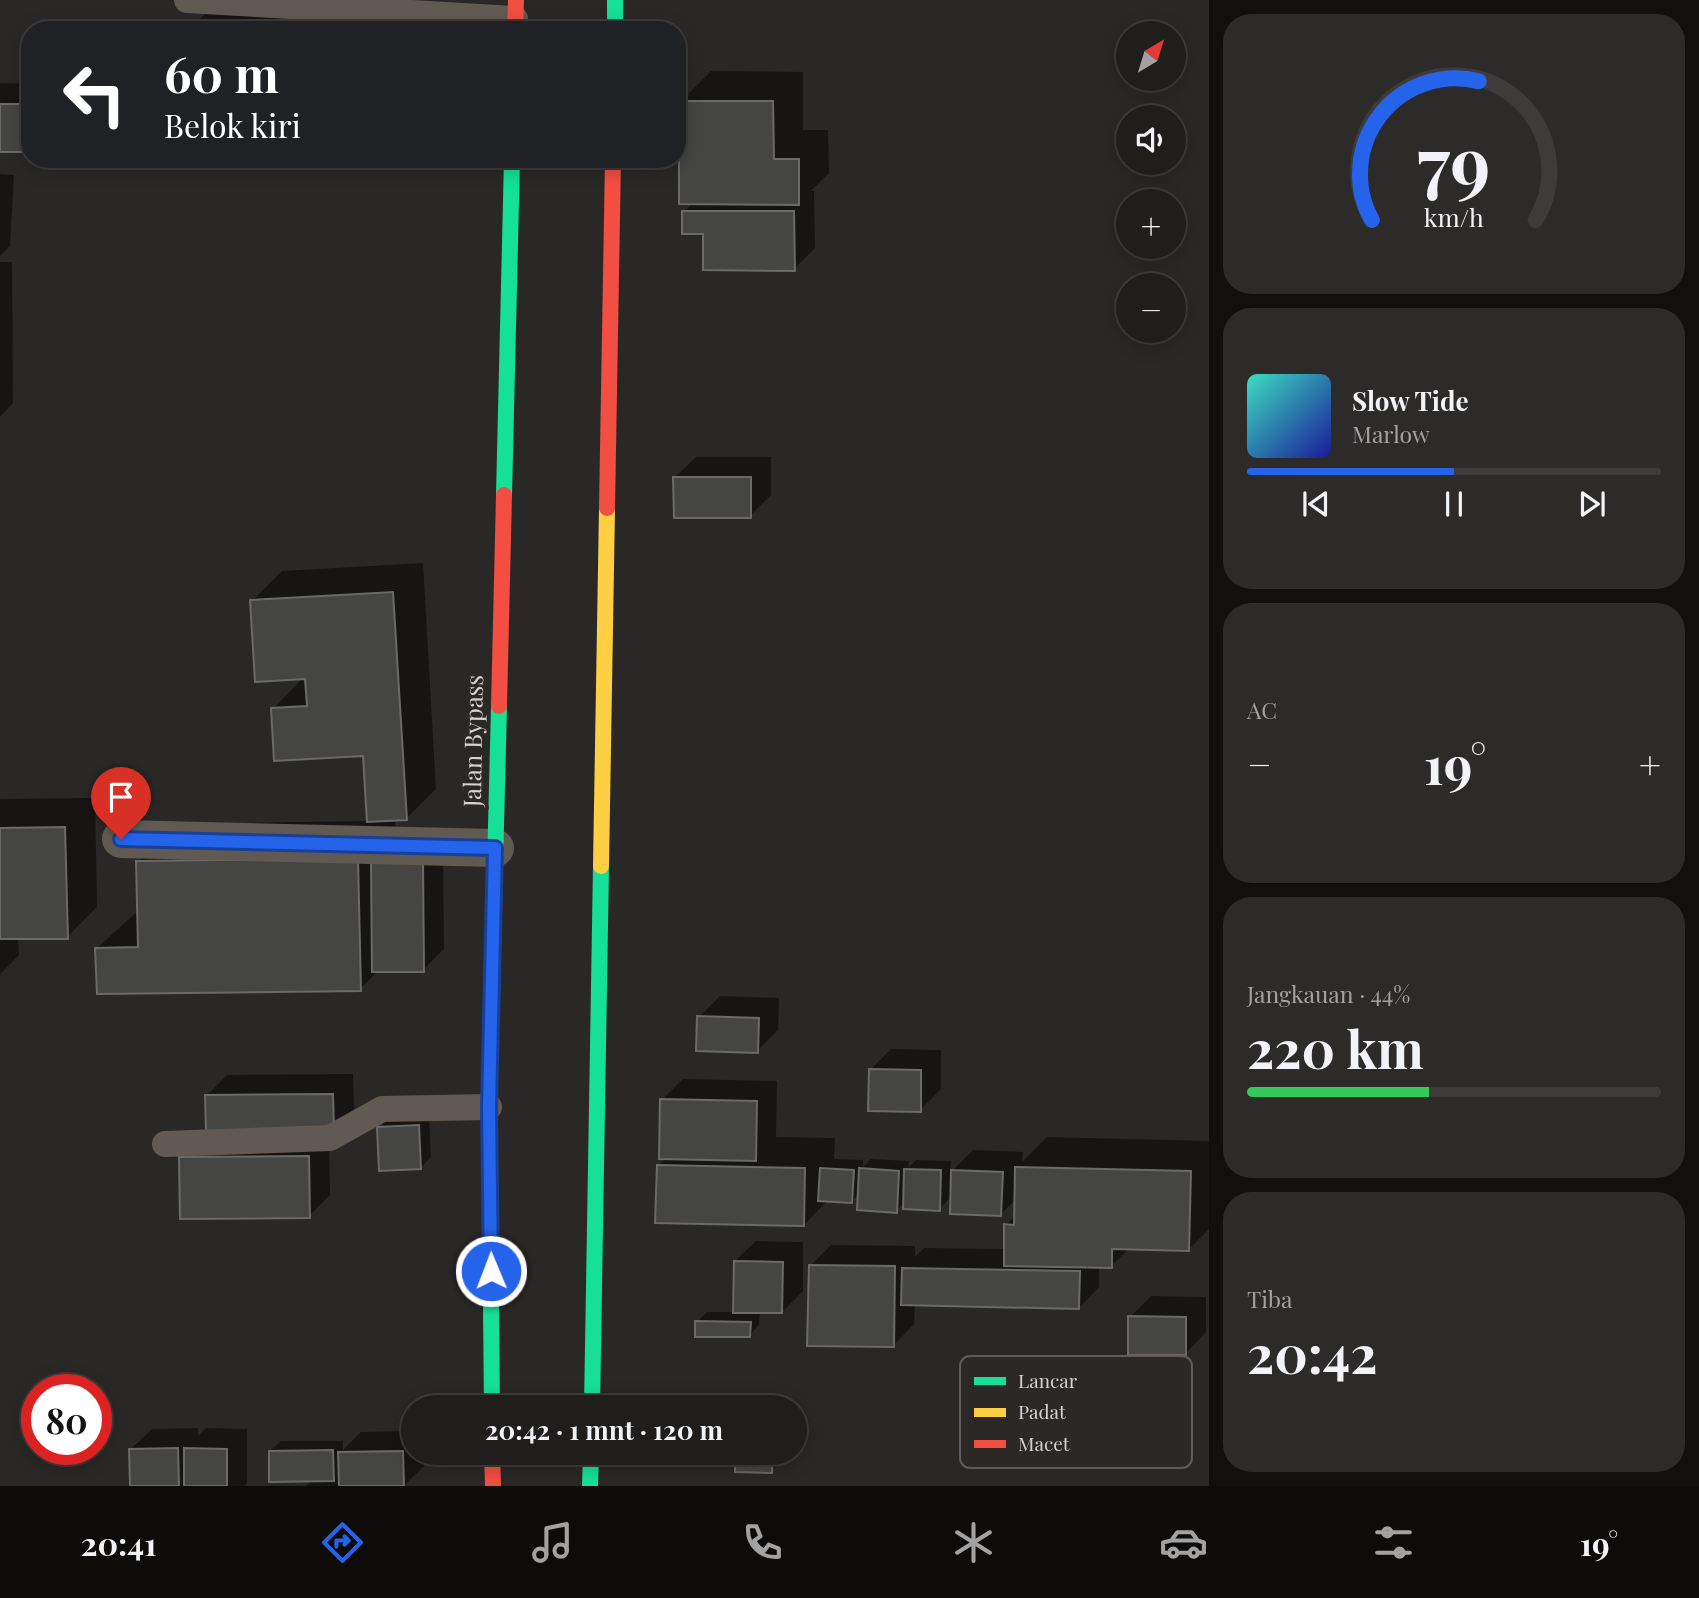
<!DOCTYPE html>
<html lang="id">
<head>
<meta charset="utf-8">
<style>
	body { margin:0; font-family:"Playfair Display",serif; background:#2d2b29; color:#f1f3f6; height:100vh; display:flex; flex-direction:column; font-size:26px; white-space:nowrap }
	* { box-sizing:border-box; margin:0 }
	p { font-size:23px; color:#a2a2a3 }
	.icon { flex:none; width:38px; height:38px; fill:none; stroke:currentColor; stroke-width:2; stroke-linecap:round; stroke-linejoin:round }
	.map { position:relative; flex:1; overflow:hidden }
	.details { display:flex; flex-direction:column; gap:14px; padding:14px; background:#12100f; width:490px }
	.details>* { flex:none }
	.guide { position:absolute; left:21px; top:21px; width:665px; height:147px; border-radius:28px; box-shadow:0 4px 18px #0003,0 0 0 2px #3d3c3b; background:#202124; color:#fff; overflow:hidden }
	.needle { width:46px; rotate:38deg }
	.buttons { position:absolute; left:1116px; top:21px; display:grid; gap:14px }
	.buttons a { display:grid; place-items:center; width:70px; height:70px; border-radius:50%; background:#201e1c; box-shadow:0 4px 18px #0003,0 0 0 2px #3d3c3b; font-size:35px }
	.speed { position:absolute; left:21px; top:1374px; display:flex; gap:14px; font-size:35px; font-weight:700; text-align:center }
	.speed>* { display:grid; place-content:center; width:91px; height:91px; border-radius:50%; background:#201e1c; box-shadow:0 4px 18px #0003,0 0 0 2px #3d3c3b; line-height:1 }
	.speed .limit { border:10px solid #d22; background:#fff; color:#111 }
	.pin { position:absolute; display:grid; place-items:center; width:60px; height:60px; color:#fff; margin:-72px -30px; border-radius:50% 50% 50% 0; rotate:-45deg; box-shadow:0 0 7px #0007 }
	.pin .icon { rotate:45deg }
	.me { position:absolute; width:77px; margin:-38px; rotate:359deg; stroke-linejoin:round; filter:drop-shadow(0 0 5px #0008) }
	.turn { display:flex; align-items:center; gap:24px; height:147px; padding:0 28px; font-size:32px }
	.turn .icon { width:91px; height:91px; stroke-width:2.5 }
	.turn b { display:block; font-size:49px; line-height:60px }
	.big { font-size:52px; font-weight:700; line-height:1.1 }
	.details .widget { flex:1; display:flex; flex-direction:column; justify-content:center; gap:10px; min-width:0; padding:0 24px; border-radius:28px; background:#2d2b29 }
	.details .dial { align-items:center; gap:0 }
	.dial svg { height:182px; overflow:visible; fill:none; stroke:#3d3c3b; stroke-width:7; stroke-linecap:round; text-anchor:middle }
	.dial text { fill:#f1f3f6; stroke:none }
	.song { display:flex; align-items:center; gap:21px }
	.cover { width:84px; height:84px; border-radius:10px; background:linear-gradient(135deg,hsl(170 70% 55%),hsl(240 70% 35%)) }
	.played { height:7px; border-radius:4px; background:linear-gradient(90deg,#2563eb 50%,#3d3c3b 50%) }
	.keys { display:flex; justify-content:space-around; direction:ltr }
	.heat { display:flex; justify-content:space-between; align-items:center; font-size:38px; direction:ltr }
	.charge { height:10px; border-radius:5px; background:linear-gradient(90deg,#34c759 44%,#3d3c3b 0) }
	.trip { position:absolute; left:401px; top:1395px; width:406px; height:70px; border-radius:35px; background:#201e1c; box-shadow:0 4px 18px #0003,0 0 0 2px #3d3c3b; font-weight:700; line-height:70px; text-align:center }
	.tab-bar { display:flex; height:112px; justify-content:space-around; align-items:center; background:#0d0c0b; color:#a2a2a3 }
	.tab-bar .icon { width:49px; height:49px }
	.tab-bar .active { color:#2563eb }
	.tab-bar b { font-size:32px; color:#f1f3f6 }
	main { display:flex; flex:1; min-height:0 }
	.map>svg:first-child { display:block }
	.shadow { fill:#0007 }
	.building { fill:#454544; stroke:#6a6a6a; stroke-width:2 }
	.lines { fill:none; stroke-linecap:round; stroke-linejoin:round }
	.lane { stroke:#615a52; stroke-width:26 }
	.street { stroke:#615a52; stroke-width:38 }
	.fast { stroke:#16e098; stroke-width:16 }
	.slow { stroke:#ffcf43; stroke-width:16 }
	.jam { stroke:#f24e42; stroke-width:16 }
	.route-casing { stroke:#184099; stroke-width:18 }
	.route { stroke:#2563eb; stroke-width:12 }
	.labels { text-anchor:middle; stroke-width:7; stroke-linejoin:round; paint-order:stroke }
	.street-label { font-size:24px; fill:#d5d3d1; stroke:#2b2825 }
	.key { fill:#2b2825; stroke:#5e5b59; stroke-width:2 }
	.key-label { font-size:19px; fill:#d5d3d1 }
</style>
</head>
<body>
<main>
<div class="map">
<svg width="1209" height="1486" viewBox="0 0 1209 1486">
	<rect width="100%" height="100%" fill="#2a2826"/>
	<path class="shadow" d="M219,0l222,5v25h-247v-5z
		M711,71l92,1v58h25l1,43 -18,18h3l1,57 -21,21 -90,-36 -20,-21 9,-10 -12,-101z
		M0,83l30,1v67l-30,-1z
		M0,174l14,1 -4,71 -10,10z
		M0,262h12l1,141 -13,14z
		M696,457h75v38l-21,21 -75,-39z
		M423,563l13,226 -30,30h-11l1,22h47l1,108 -21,21h-44l-19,19 -263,-41 42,-38 -1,-48 38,-38 192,-3 -3,-67 -92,-45 31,-32 -52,-76 30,-30z
		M95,798l2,109 -30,30h-49l1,18 -19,19v-175z
		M720,996l59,2 -1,32 -21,21 -58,-34z
		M891,1049l50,1v39l-21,21 -50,-40z
		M353,1074l1,35 -21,21 -127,-34 21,-21z
		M683,1079l94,2 -1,56 59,1 -1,21 29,1v7l8,-8 38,2 -1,7 8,-8 35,1 -1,12 23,-23 50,2 -1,10 25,-25 162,4v88l-20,20 -59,-1 -19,18h-12v21l-20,21 -164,-4 -1,20 -20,21 -83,-80 20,-20 84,1v11l9,-9 82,1v-24l10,-10v-16l-15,15 -49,-18 -13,13 -34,-7 -9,9 -36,-18 -8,8 -23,-2 -25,26 -146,-59 9,-9 -5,-57z
		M429,1115l2,42 -11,11 -41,-40 10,-10z
		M329,1136l1,59 -21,21 -128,-58 21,-21z
		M756,1241l47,1v49l-21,21 -22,-1 -1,14 -10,11 -52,-14 10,-10h28v-51z
		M1151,1296l55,1v35l-20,21 -56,-36z
		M198,1428v8l8,-8 41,1v54l-2,3h-113l-1,-37 21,-20z
		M413,1431v21h11v14l-20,20h-98l7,-6 -43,-29 11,-10h62v9l18,-18z
		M737,1452h45v9l-11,10z"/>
	<path class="building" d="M192,24l119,6h-119z
		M679,101h94l1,58h25v46l-120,-1z
		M0,104h30v48h-30z
		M344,159h80v6z
		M682,211h112l1,60 -92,-1v-36h-21z
		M673,477h78v41h-77z
		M393,592l14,228 -40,2 -4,-66 -89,5 -3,-53 36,-2 -2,-27 -50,3 -5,-82z
		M65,827l3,112h-68v-111z
		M358,858l3,133 -264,3 -2,-46 43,-1 -2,-86z
		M371,861h52l1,111h-52z
		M697,1016l62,2 -1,35 -62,-2z
		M869,1069l52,1v42l-53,-1z
		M333,1094l1,37 -128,2 -1,-38z
		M660,1099l97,2 -1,60 -97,-2z
		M419,1125l2,44 -42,2 -2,-44z
		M309,1156l1,62 -130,1 -1,-62z
		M657,1165l148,3 -1,58 -149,-3z
		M1015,1167l176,4 -2,80 -77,-2v19l-108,-2v-42l10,1z
		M820,1168l34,2 -2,33 -34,-2z
		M859,1168l40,3 -2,42 -40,-3z
		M904,1169l37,1 -1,41 -37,-2z
		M951,1170l52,2 -2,44 -51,-2z
		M734,1261l49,1 -1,51h-49z
		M809,1265l86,1 -1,81 -87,-1z
		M902,1268l178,3 -1,38 -178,-4z
		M1128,1316l58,1v38h-58z
		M695,1321l56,1 -1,15h-55z
		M178,1448l1,38h-49l-1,-37z
		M184,1448l43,1v37h-43z
		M333,1450l1,31 -65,1v-31z
		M403,1451l1,35h-65l-1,-34z
		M735,1452h38l-1,21 -37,-1z"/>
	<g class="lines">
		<path class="lane" d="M187,0l328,19
			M165,1144l165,-6 52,-29 107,-2"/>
		<path class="street" d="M121,839l374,9"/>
		<path class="fast" d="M615,0v30
			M504,495l8,-336
			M492,1407l-3,-300 10,-401
			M592,1407l9,-541
			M590,1486l1,-34"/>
		<path class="slow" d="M601,866l6,-358"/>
		<path class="jam" d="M515,30l1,-30
			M607,508l6,-349
			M499,706l5,-211
			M492,1452l1,34"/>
	</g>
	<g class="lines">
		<defs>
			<path id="route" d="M121,839l374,9 -6,259 2,164"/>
		</defs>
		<use href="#route" class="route-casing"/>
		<use href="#route" class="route"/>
	</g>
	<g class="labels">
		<g class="street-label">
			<text transform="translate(474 741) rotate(-89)" y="8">Jalan Bypass</text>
		</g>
	</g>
	<rect x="960" y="1356" width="232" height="112" rx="10" class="key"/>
	<rect x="974" y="1377" width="32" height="8" fill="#16e098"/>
	<rect x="974" y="1408" width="32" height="9" fill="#ffcf43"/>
	<rect x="974" y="1440" width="32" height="8" fill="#f24e42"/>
	<g class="key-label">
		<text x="1018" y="1388">Lancar</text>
		<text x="1018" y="1419">Padat</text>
		<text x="1018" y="1451">Macet</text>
	</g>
</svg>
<div class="buttons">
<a><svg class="needle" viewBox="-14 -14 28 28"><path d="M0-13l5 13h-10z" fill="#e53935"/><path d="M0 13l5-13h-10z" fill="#a2a2a3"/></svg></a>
<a><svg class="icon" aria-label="sound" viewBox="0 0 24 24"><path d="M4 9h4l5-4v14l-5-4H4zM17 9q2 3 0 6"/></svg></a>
<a>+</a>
<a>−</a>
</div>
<div class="speed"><div class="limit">80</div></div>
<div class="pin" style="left:121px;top:839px;background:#d93025"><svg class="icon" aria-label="arrive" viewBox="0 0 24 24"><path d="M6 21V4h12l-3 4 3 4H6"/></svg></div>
<svg class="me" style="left:491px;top:1271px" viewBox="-20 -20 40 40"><circle r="17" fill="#2563eb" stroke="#fff" stroke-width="3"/><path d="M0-11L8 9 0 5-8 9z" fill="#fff"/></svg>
<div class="trip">20:42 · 1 mnt · 120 m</div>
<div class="guide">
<div class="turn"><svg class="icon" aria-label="left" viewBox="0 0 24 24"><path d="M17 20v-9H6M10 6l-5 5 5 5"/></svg><div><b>60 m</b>Belok kiri</div></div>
</div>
</div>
<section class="details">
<div class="widget dial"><svg viewBox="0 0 100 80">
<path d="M14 69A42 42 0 1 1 86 69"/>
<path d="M14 69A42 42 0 0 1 61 8" stroke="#2563eb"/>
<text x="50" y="56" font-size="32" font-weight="700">79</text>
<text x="50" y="72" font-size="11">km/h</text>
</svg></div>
<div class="widget">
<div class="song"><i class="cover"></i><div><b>Slow Tide</b><p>Marlow</p></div></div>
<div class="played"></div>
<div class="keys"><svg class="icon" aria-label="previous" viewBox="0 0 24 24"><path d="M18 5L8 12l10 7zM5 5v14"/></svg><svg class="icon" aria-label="pause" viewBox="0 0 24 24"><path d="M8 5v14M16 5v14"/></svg><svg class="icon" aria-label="next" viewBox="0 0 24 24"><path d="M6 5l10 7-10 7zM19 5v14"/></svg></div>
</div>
<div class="widget"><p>AC</p>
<div class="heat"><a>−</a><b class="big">19°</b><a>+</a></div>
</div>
<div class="widget"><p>Jangkauan · 44%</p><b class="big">220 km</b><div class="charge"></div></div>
<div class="widget"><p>Tiba</p><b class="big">20:42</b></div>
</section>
</main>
<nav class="tab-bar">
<b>20:41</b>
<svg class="icon active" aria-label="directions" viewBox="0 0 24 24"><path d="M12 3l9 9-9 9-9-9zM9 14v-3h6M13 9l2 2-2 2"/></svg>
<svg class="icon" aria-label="music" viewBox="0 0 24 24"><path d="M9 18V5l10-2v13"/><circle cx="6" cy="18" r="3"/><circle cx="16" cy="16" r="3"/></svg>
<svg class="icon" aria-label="phone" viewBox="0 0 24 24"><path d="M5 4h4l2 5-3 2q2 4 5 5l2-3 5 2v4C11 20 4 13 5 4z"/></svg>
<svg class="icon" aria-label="climate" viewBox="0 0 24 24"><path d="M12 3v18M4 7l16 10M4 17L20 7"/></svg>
<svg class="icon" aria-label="car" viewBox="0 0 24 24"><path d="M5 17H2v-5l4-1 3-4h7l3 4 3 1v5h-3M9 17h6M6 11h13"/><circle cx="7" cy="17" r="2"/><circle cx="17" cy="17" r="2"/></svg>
<svg class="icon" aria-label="filters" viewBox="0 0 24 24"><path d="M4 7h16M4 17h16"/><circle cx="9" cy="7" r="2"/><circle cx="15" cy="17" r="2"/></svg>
<b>19°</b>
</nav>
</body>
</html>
